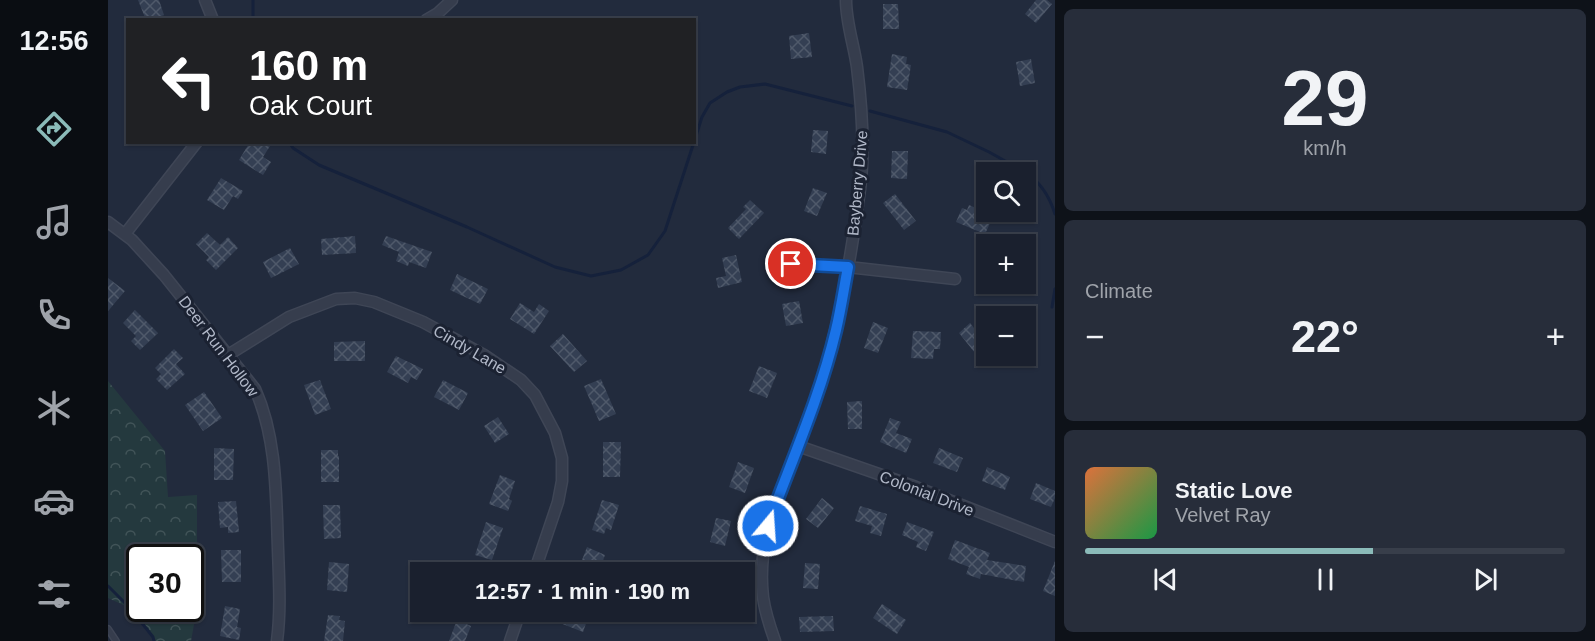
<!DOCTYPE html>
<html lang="en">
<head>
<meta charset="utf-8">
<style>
	body { margin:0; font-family:Helvetica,sans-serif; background:#272d3a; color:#f1f3f6; height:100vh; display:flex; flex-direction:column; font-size:22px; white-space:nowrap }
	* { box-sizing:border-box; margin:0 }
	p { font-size:20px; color:#9fa3aa }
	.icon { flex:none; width:33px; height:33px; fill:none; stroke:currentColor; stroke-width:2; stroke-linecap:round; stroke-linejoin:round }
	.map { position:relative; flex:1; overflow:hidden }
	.details { display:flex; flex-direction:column; gap:9px; padding:9px; background:#0e1219; width:540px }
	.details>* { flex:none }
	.top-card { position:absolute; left:18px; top:18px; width:570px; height:126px; border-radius:0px; box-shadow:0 2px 4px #0004,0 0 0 2px #383e4a; background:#202124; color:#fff; overflow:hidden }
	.tools { position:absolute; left:868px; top:162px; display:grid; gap:12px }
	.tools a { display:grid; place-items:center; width:60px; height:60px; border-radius:0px; background:#1a202e; box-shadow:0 2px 4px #0004,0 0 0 2px #383e4a; font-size:30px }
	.speed { position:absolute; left:18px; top:544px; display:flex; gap:12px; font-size:30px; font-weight:700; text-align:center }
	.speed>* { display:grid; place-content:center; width:78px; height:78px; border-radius:50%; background:#1a202e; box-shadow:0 2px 4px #0004,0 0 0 2px #383e4a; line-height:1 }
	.speed .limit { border:3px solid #111; border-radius:9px; background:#fff; color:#111 }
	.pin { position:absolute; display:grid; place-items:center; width:51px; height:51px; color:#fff; margin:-26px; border:3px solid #fff; border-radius:50%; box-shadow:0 2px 6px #0007 }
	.me { position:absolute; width:66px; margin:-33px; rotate:18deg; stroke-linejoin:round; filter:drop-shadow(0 0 4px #0008) }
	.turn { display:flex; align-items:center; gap:21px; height:126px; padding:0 24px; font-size:27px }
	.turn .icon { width:78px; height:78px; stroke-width:2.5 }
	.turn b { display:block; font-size:42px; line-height:51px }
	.big { font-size:45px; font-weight:600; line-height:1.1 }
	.details .tile { flex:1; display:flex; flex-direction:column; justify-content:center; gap:9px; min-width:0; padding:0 21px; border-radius:9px; background:#272d3a }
	.details .dial { align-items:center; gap:0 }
	.dial b { font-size:78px; line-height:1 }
	.song { display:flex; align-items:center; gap:18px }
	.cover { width:72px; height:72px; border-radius:9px; background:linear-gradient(135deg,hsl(20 70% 55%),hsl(140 70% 35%)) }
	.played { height:6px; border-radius:3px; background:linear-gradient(90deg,#8bbbb9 60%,#383e4a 60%) }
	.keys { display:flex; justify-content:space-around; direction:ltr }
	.heat { display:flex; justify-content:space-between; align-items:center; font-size:33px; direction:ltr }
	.trip { position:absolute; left:302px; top:562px; width:345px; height:60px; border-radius:0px; background:#1a202e; box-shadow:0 2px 4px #0004,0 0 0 2px #383e4a; font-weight:600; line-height:60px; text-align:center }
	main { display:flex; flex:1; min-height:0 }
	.tab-bar { display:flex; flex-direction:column; width:108px; justify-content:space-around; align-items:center; background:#0a0d12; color:#9fa3aa }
	.tab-bar .icon { width:42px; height:42px }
	.tab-bar .on { color:#8bbbb9 }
	.tab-bar b { font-size:27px; color:#f1f3f6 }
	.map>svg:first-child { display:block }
	.forest { fill:url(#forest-crowns); fill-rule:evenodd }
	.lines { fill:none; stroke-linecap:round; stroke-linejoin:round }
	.stream { stroke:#15213b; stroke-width:3 }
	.building { fill:url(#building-cross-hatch) }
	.lane-casing { stroke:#3f4656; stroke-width:8 }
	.street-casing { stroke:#3f4656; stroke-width:13 }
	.lane { stroke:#363d4d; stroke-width:5 }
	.street { stroke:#363d4d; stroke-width:10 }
	.route-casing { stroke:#114b97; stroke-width:15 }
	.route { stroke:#1a73e8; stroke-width:10 }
	.labels { text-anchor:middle; stroke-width:6; stroke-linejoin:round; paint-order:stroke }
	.street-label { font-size:16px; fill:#b1b8c8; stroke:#1b2232 }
</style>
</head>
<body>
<main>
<nav class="tab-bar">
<b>12:56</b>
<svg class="icon on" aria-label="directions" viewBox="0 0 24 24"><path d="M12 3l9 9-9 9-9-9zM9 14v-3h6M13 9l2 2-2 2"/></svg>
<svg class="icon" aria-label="music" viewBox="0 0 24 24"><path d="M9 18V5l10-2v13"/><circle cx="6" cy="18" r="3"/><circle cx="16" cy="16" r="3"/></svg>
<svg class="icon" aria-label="phone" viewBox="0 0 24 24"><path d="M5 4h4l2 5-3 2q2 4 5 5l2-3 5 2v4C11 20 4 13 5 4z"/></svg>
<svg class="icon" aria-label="climate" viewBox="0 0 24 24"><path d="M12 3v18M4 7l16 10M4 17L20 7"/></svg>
<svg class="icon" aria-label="car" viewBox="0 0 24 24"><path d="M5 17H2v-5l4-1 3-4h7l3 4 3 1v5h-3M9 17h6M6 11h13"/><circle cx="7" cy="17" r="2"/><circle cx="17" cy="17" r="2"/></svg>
<svg class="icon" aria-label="filters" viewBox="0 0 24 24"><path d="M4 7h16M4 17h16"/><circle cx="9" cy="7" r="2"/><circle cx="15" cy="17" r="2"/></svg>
</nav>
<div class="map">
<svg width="947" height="641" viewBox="0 0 947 641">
	<defs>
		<pattern id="forest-crowns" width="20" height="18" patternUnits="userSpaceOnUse" patternTransform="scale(1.5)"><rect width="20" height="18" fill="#24393e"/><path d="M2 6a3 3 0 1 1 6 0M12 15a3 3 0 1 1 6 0" fill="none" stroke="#415458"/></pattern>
		<pattern id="building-cross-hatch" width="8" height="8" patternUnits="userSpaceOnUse" patternTransform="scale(1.5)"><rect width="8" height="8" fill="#343f53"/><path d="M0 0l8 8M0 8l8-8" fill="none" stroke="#4f596a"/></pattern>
	</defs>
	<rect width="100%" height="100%" fill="#222b3d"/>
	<path class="forest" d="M0,381l57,70 3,46 29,-2v113l-6,33h-37l-1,-4 -23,-29 -22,-10zM32,558h50v51h-50z"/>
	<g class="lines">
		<path class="stream" d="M145,20v-20
			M762,111l77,21 42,20 36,20
			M181,142l4,6 26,17 148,62 88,40 36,9 30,-6 27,-15 17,-24 29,-89
			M586,142l8,-25 8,-14 17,-11 13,-5 25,-3 87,22
			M918,173c14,9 24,25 29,41
			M944,307l3,-18
			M0,586l22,22 23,29 1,4"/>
	</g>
	<path class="building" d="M30,0h21l5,15 -12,5h-6z
		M928,0h11l5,4 -16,19 -11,-9z
		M775,4h15l1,25h-16z
		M701,33l3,24 -21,2 -2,-23z
		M784,54l15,3 -1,7 5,1 -4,25 -20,-3z
		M923,59l4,24 -15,3 -4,-24z
		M705,130l15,1 -2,23 -15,-2z
		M142,142h15l5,4 -7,11 8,5 -8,13 -24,-15z
		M784,151h16l-1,28 -16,-1z
		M113,178l22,13 -5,8 -5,-3 -9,14 -17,-10z
		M705,188l14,5 -10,23 -13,-5z
		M787,194l21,27 -12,9 -21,-27z
		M642,200l14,13 -25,26 -11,-11 18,-19 -3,-2z
		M861,205l9,4 -3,5 16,7 -6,13 -29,-12 6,-14 5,2z
		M99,233l13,12 8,-8 10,11 -22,22 -10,-10 3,-3 -13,-13z
		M247,236l1,17 -34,2 -1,-16z
		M278,236l46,16 -6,16 -17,-6 -1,4 -12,-5 3,-9 -17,-7z
		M182,248l9,16 -28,14 -8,-16z
		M628,255l6,27 -24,6 -2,-10 10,-2 -4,-18z
		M349,274l31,15 -8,15 -30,-14z
		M0,278l17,13 -17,20z
		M691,301l4,22 -17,3 -4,-22z
		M412,303l14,9 5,-8 10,7 -15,23 -24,-15z
		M27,310l23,23 -18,17 -9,-9 5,-5 -13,-13z
		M765,322l15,6 -10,25 -14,-5z
		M862,323l8,10 9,-7v18l-12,9 -16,-20z
		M805,331l28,1 -1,17h-6l-1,10 -22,-1z
		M455,334l24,27 -13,11 -24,-26z
		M257,341v20h-31v-19z
		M66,349l9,9 -7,6 9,10 -18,16 -11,-11 5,-5 -6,-6z
		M288,356l27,13 -6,11 -6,-3 -3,6 -21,-11z
		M651,366l18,7 -10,25 -18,-7z
		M493,379l15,35 -17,7 -15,-35z
		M212,380l11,29 -16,6 -11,-30z
		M335,380l25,13 -9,17 -25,-13z
		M96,392l18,26 -19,13 -18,-26z
		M754,401v28h-14l-1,-27z
		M390,417l11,17 -14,9 -11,-17z
		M782,418l11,4 -5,11 16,6 -6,14 -26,-11z
		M495,442h18l-1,35h-17z
		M106,448l20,1 -1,31h-19z
		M831,448l24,10 -6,14 -24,-9z
		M213,450h17v6h1v26h-18z
		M630,462l16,6 -9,25 -16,-6z
		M879,467l23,10 -5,13 -23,-9z
		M392,475l15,6 -6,18 3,2 -4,10 -19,-7z
		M928,483l19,8v7l-4,9 -21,-8z
		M714,498l12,10 -16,20 -12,-9z
		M494,500l17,5 -8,25 -5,-2 -2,6 -12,-4z
		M128,501l3,31 -11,1v-6l-8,1 -2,-26z
		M215,505h17l1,33 -17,1z
		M752,506l27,8 -6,22 -11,-3 2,-7 -17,-5z
		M608,518l15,3 -6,25 -15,-4z
		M378,522l17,6 -11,32 -17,-5z
		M799,522l27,10 -8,19 -10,-4 2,-5 -16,-7z
		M847,540l35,13 -3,7 39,6 -2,16 -43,-8 -1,5 -14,-5 3,-7 -21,-8z
		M479,547l18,8 -7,18h-21z
		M113,550h20v32h-19z
		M947,561v35l-12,-5z
		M221,562l20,2 -2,28 -20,-2z
		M697,563l15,1 -2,25 -15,-1z
		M774,604l24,16 -9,14 -24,-16z
		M117,606l15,3 -3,18 4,1 -2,12 -19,-4z
		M456,612h26l-7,20 -23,-9z
		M220,615l12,1 -1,4 6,1 -2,20h-19z
		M725,616l1,15 -34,1 -1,-15z
		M349,620l14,6 -6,15h-16z"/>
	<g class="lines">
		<defs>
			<path id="lane" d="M0,629l8,12"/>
			<path id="street" d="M97,0l8,20
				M318,20l12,-7 14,-13
				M0,222l24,18 32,35 91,114c22,49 21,106 23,160 1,31 3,61 -1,92
				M17,234l72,-92
				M683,264l57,3 107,12
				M120,355l61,-38 47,-18 19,-1 19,4 49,20 61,33 37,25 14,15 20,38 7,25v23l-4,21 -24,71
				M690,446l118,41 139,55
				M402,641l10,-29
				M667,641c-5,-14 -10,-29 -12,-44 -6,-51 11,-89 29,-136 11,-29 23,-59 32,-89 18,-59 28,-121 36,-183 5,-40 2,-82 -3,-122 -3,-22 -11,-44 -11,-67"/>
		</defs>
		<use href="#lane" class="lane-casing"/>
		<use href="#street" class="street-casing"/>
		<use href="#lane" class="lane"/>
		<use href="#street" class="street"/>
	</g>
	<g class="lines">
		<defs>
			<path id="route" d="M660,526l4,-12c23,-61 49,-121 64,-184 5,-21 8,-42 12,-63l-57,-3"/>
		</defs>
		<use href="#route" class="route-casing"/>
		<use href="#route" class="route"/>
	</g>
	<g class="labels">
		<g class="street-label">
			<text transform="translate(749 183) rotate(-85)" y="6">Bayberry Drive</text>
			<text transform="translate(111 346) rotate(53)" y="6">Deer Run Hollow</text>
			<text transform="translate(362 349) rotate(30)" y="6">Cindy Lane</text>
			<text transform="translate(819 493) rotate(21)" y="6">Colonial Drive</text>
		</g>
	</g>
</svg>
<div class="tools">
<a><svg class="icon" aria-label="search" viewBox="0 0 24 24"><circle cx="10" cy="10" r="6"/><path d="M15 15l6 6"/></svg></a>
<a>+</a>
<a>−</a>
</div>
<div class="speed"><div class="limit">30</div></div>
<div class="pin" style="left:683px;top:264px;background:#d93025"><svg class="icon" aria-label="arrive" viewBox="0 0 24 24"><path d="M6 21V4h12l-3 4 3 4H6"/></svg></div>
<svg class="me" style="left:660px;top:526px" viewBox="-20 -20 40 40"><circle r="17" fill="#1a73e8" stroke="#fff" stroke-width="3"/><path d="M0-11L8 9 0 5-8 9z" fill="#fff"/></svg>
<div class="trip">12:57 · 1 min · 190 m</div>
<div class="top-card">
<div class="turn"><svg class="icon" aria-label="left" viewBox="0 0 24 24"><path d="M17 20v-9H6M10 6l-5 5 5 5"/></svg><div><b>160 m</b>Oak Court</div></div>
</div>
</div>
<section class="details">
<div class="tile dial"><b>29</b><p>km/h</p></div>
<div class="tile"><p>Climate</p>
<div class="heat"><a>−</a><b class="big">22°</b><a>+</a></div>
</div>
<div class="tile">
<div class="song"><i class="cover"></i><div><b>Static Love</b><p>Velvet Ray</p></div></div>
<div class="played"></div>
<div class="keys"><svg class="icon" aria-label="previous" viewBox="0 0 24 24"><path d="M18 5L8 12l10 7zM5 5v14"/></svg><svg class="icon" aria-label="pause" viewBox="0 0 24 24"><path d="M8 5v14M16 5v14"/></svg><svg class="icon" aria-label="next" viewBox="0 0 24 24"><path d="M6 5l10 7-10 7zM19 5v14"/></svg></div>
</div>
</section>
</main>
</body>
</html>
